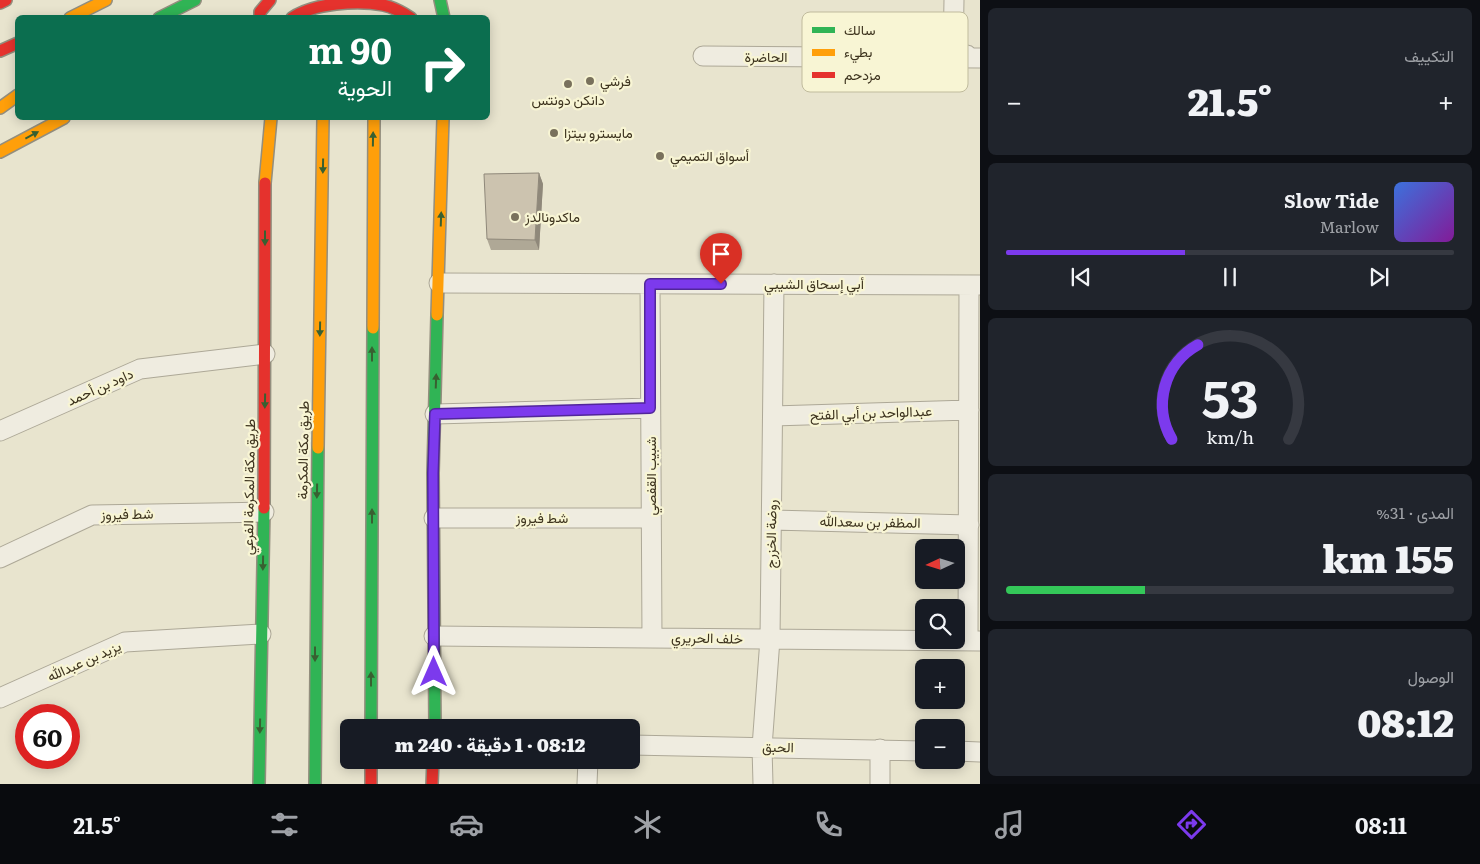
<!DOCTYPE html>
<html lang="ar">
<head>
<meta charset="utf-8">
<style>
	body { margin:0; font-family:Literata,Vazirmatn,serif; background:#20242c; color:#f1f3f6; direction:rtl; height:100vh; display:flex; flex-direction:column; font-size:19px; white-space:nowrap }
	* { box-sizing:border-box; margin:0 }
	p { font-size:16px; color:#9ea1a6 }
	.icon { flex:none; width:28px; height:28px; fill:none; stroke:currentColor; stroke-width:2; stroke-linecap:round; stroke-linejoin:round }
	.map { position:relative; flex:1; overflow:hidden; direction:ltr }
	.details { display:flex; flex-direction:column; gap:8px; padding:8px; background:#0d0f14; width:500px }
	.details>* { flex:none }
	.guide { position:absolute; left:15px; top:15px; width:475px; height:105px; border-radius:8px; box-shadow:0 2px 12px #0003; direction:rtl; background:#0b6e4f; color:#fff; overflow:hidden }
	.needle { width:32px; rotate:266deg }
	.buttons { position:absolute; left:915px; top:539px; display:grid; gap:10px }
	.buttons a { display:grid; place-items:center; width:50px; height:50px; border-radius:8px; background:#171b24; box-shadow:0 2px 12px #0003; font-size:25px }
	.speed { position:absolute; left:15px; top:704px; display:flex; gap:10px; font-size:25px; font-weight:700; text-align:center }
	.speed>* { display:grid; place-content:center; width:65px; height:65px; border-radius:50%; background:#171b24; box-shadow:0 2px 12px #0003; line-height:1 }
	.speed .limit { border:8px solid #d22; background:#fff; color:#111 }
	.pin { position:absolute; display:grid; place-items:center; width:42px; height:42px; color:#fff; margin:-51px -21px; border-radius:50% 50% 50% 0; rotate:-45deg; box-shadow:0 0 5px #0007 }
	.pin .icon { rotate:45deg }
	.me { position:absolute; width:55px; margin:-28px; rotate:0deg; stroke-linejoin:round; filter:drop-shadow(0 0 4px #0008) }
	.turn { display:flex; align-items:center; gap:18px; height:105px; padding:0 15px; font-size:22px }
	.turn .icon { width:65px; height:65px; stroke-width:2.5 }
	.turn b { display:block; font-size:35px; line-height:42px }
	.big { font-size:38px; font-weight:800; line-height:1.1 }
	.details .widget { flex:1; display:flex; flex-direction:column; justify-content:center; gap:8px; min-width:0; padding:0 18px; border-radius:8px; background:#20242c }
	.details .dial { align-items:center; gap:0 }
	.dial svg { height:130px; overflow:visible; fill:none; stroke:#363941; stroke-width:7; stroke-linecap:round; text-anchor:middle }
	.dial text { fill:#f1f3f6; stroke:none }
	.song { display:flex; align-items:center; gap:15px }
	.cover { width:60px; height:60px; border-radius:8px; background:linear-gradient(135deg,hsl(220 70% 55%),hsl(290 70% 35%)) }
	.played { height:5px; border-radius:2px; background:linear-gradient(90deg,#7c3aed 40%,#363941 40%) }
	.keys { display:flex; justify-content:space-around; direction:ltr }
	.heat { display:flex; justify-content:space-between; align-items:center; font-size:28px; direction:ltr }
	.charge { height:8px; border-radius:4px; background:linear-gradient(90deg,#34c759 31%,#363941 0) }
	.trip { position:absolute; left:340px; top:719px; width:300px; height:50px; border-radius:8px; background:#171b24; box-shadow:0 2px 12px #0003; font-weight:800; line-height:50px; text-align:center; direction:rtl }
	.menu { display:flex; height:80px; justify-content:space-around; align-items:center; background:#090b0e; color:#9ea1a6 }
	.menu .icon { width:35px; height:35px }
	.menu .selected { color:#7c3aed }
	.menu b { font-size:22px; color:#f1f3f6 }
	main { display:flex; flex:1; min-height:0 }
	.map>svg:first-child { display:block }
	.lines { fill:none; stroke-linecap:round; stroke-linejoin:round }
	.street-casing { stroke:#ada897; stroke-width:21 }
	.fast-casing { stroke:#938e7e; stroke-width:14 }
	.slow-casing { stroke:#938e7e; stroke-width:14 }
	.jam-casing { stroke:#938e7e; stroke-width:14 }
	.street { stroke:#efece0; stroke-width:19 }
	.fast { stroke:#30b455; stroke-width:11 }
	.slow { stroke:#ff9f0a; stroke-width:11 }
	.jam { stroke:#e5322d; stroke-width:11 }
	.wall { fill:#afa896 }
	.shaded-wall { fill:#8f887a }
	.building { fill:#ccc3af; stroke:#8f887a }
	.oneway { fill:#386031 }
	.route-casing { stroke:#51269a; stroke-width:12 }
	.route { stroke:#7c3aed; stroke-width:9 }
	.poi-dot { fill:#79715c; stroke:#f8f5d4; stroke-width:2 }
	.labels { text-anchor:middle; stroke-width:4.5; stroke-linejoin:round; paint-order:stroke }
	.street-label { font-size:14px; fill:#3d331e; stroke:#f8f5d4 }
	.poi-label { font-size:14px; fill:#3d331e; stroke:#f8f5d4; text-anchor:start }
	.key { fill:#f8f5d4; stroke:#c0bb9d; stroke-width:1 }
	.key-label { font-size:14px; fill:#3d331e }
</style>
</head>
<body>
<main>
<section class="details">
<div class="widget"><p>التكييف</p>
<div class="heat"><a>−</a><b class="big">21.5°</b><a>+</a></div>
</div>
<div class="widget">
<div class="song"><i class="cover"></i><div><b>Slow Tide</b><p>Marlow</p></div></div>
<div class="played"></div>
<div class="keys"><svg class="icon" aria-label="previous" viewBox="0 0 24 24"><path d="M18 5L8 12l10 7zM5 5v14"/></svg><svg class="icon" aria-label="pause" viewBox="0 0 24 24"><path d="M8 5v14M16 5v14"/></svg><svg class="icon" aria-label="next" viewBox="0 0 24 24"><path d="M6 5l10 7-10 7zM19 5v14"/></svg></div>
</div>
<div class="widget dial"><svg viewBox="0 0 100 80">
<path d="M14 69A42 42 0 1 1 86 69"/>
<path d="M14 69A42 42 0 0 1 30 11" stroke="#7c3aed"/>
<text x="50" y="56" font-size="32" font-weight="700">53</text>
<text x="50" y="72" font-size="11">km/h</text>
</svg></div>
<div class="widget"><p>المدى · 31%</p><b class="big">155 km</b><div class="charge"></div></div>
<div class="widget"><p>الوصول</p><b class="big">08:12</b></div>
</section>
<div class="map">
<svg width="980" height="784" viewBox="0 0 980 784">
	<rect width="100%" height="100%" fill="#e8e4ce"/>
	<g class="lines">
		<defs>
			<path id="street" d="M954,0l-1,54 14,1
				M703,56l277,2
				M439,283l541,2
				M650,284l2,354
				M435,414l215,-6
				M773,416l196,-6
				M0,431l140,-62 125,-15
				M434,518h217
				M772,520l197,5
				M0,558l92,-43 172,-3
				M434,636l546,5
				M968,641l1,-356
				M0,698l125,-56 136,-8
				M631,745l293,6
				M956,751l24,1
				M587,784l1,-24
				M763,784l-1,-37 8,-108 4,-355
				M880,784v-35"/>
			<path id="fast" d="M440,0l4,18
				M159,18l36,-18
				M371,728l2,-400
				M435,728l-2,-255 4,-158
				M259,784l5,-276
				M315,784l3,-336"/>
			<path id="slow" d="M70,18l36,-18
				M0,108l18,-13
				M0,152l64,-34
				M265,183l6,-65
				M437,315l6,-197
				M373,328l1,-210
				M318,448l5,-330"/>
			<path id="jam" d="M0,3l6,-3
				M260,18v-6l10,-12
				M292,18c21,-15 66,-18 91,-13 10,2 19,7 28,13
				M0,51l18,-8
				M264,508l1,-325
				M371,760v24
				M432,784l1,-24"/>
		</defs>
		<use href="#street" class="street-casing"/>
		<use href="#fast" class="fast-casing"/>
		<use href="#slow" class="slow-casing"/>
		<use href="#jam" class="jam-casing"/>
		<use href="#street" class="street"/>
		<use href="#fast" class="fast"/>
		<use href="#slow" class="slow"/>
		<use href="#jam" class="jam"/>
	</g>
	<path class="wall" d="M539,173l4,11 -4,66h-48l-4,-11z"/>
	<path class="shaded-wall" d="M539,173l4,11 -4,66 -4,-10z"/>
	<path class="building" d="M539,173l-4,67 -48,-1 -3,-65z"/>
	<defs><path id="oneway-solid" d="M-6-.8H1V-3.2L6.5 0L1 3.2V.8H-6Z" transform="scale(1.25)"/></defs>
	<g class="oneway">
		<use href="#oneway-solid" transform="translate(32 135) rotate(-28)"/>
		<use href="#oneway-solid" transform="translate(373 139) rotate(-89)"/>
		<use href="#oneway-solid" transform="translate(323 166) rotate(91)"/>
		<use href="#oneway-solid" transform="translate(441 219) rotate(-88)"/>
		<use href="#oneway-solid" transform="translate(265 238) rotate(90)"/>
		<use href="#oneway-solid" transform="translate(320 329) rotate(91)"/>
		<use href="#oneway-solid" transform="translate(372 354) rotate(-90)"/>
		<use href="#oneway-solid" transform="translate(436 381) rotate(-88)"/>
		<use href="#oneway-solid" transform="translate(265 401) rotate(91)"/>
		<use href="#oneway-solid" transform="translate(317 491) rotate(91)"/>
		<use href="#oneway-solid" transform="translate(372 516) rotate(-90)"/>
		<use href="#oneway-solid" transform="translate(263 563) rotate(91)"/>
		<use href="#oneway-solid" transform="translate(315 654) rotate(90)"/>
		<use href="#oneway-solid" transform="translate(371 679) rotate(-90)"/>
		<use href="#oneway-solid" transform="translate(260 726) rotate(91)"/>
	</g>
	<g class="lines">
		<defs>
			<path id="route" d="M434,672l-1,-199 2,-59 215,-6v-124h71"/>
		</defs>
		<use href="#route" class="route-casing"/>
		<use href="#route" class="route"/>
	</g>
	<g class="poi-dot">
		<circle cx="590" cy="81" r="5"/>
		<circle cx="568" cy="84" r="5"/>
		<circle cx="554" cy="133" r="5"/>
		<circle cx="660" cy="156" r="5"/>
		<circle cx="515" cy="217" r="5"/>
	</g>
	<g class="labels">
		<g class="street-label">
			<text x="766" y="62">الحاضرة</text>
			<text x="814" y="289">أبي إسحاق الشيبي</text>
			<text transform="translate(100 387) rotate(-24)" y="5">داود بن أحمد</text>
			<text transform="translate(871 413) rotate(-2)" y="5">عبدالواحد بن أبي الفتح</text>
			<text transform="translate(303 450) rotate(-89)" y="5">طريق مكة المكرمة</text>
			<text transform="translate(651 476) rotate(-90)" y="5">شبيب القفصي</text>
			<text transform="translate(249 487) rotate(-89)" y="5">طريق مكة المكرمة الفرعي</text>
			<text transform="translate(127 514) rotate(-1)" y="5">شط فيروز</text>
			<text x="542" y="523">شط فيروز</text>
			<text transform="translate(870 522) rotate(1)" y="5">المظفر بن سعدالله</text>
			<text transform="translate(771 534) rotate(-89)" y="5">روضة الخزرج</text>
			<text transform="translate(707 638) rotate(1)" y="5">خلف الحريري</text>
			<text transform="translate(84 661) rotate(-24)" y="5">يزيد بن عبدالله</text>
			<text transform="translate(778 747) rotate(1)" y="5">الحبق</text>
		</g>
		<g class="poi-label">
			<text x="600" y="86">فرشي</text>
			<text x="568" y="105" text-anchor="middle">دانكن دونتس</text>
			<text x="564" y="138">مايسترو بيتزا</text>
			<text x="670" y="161">أسواق التميمي</text>
			<text x="525" y="222">ماكدونالدز</text>
		</g>
	</g>
	<rect x="802" y="12" width="166" height="80" rx="8" class="key"/>
	<rect x="812" y="27" width="23" height="6" fill="#30b455"/>
	<rect x="812" y="49" width="23" height="7" fill="#ff9f0a"/>
	<rect x="812" y="72" width="23" height="6" fill="#e5322d"/>
	<g class="key-label">
		<text x="844" y="35">سالك</text>
		<text x="844" y="57">بطيء</text>
		<text x="844" y="80">مزدحم</text>
	</g>
</svg>
<div class="buttons">
<a><svg class="needle" viewBox="-14 -14 28 28"><path d="M0-13l5 13h-10z" fill="#e53935"/><path d="M0 13l5-13h-10z" fill="#9ea1a6"/></svg></a>
<a><svg class="icon" aria-label="search" viewBox="0 0 24 24"><circle cx="10" cy="10" r="6"/><path d="M15 15l6 6"/></svg></a>
<a>+</a>
<a>−</a>
</div>
<div class="speed"><div class="limit">60</div></div>
<div class="pin" style="left:721px;top:284px;background:#d93025"><svg class="icon" aria-label="arrive" viewBox="0 0 24 24"><path d="M6 21V4h12l-3 4 3 4H6"/></svg></div>
<svg class="me" style="left:434px;top:672px" viewBox="-20 -20 40 40"><path d="M0-17L14 15 0 8-14 15z" fill="#7c3aed" stroke="#fff" stroke-width="4"/></svg>
<div class="trip">08:12 · 1 دقيقة · 240 m</div>
<div class="guide">
<div class="turn"><svg class="icon" aria-label="right" viewBox="0 0 24 24"><path d="M7 20v-9h11M14 6l5 5-5 5"/></svg><div><b>90 m</b>الحوية</div></div>
</div>
</div>
</main>
<nav class="menu">
<b>08:11</b>
<svg class="icon selected" aria-label="directions" viewBox="0 0 24 24"><path d="M12 3l9 9-9 9-9-9zM9 14v-3h6M13 9l2 2-2 2"/></svg>
<svg class="icon" aria-label="music" viewBox="0 0 24 24"><path d="M9 18V5l10-2v13"/><circle cx="6" cy="18" r="3"/><circle cx="16" cy="16" r="3"/></svg>
<svg class="icon" aria-label="phone" viewBox="0 0 24 24"><path d="M5 4h4l2 5-3 2q2 4 5 5l2-3 5 2v4C11 20 4 13 5 4z"/></svg>
<svg class="icon" aria-label="climate" viewBox="0 0 24 24"><path d="M12 3v18M4 7l16 10M4 17L20 7"/></svg>
<svg class="icon" aria-label="car" viewBox="0 0 24 24"><path d="M5 17H2v-5l4-1 3-4h7l3 4 3 1v5h-3M9 17h6M6 11h13"/><circle cx="7" cy="17" r="2"/><circle cx="17" cy="17" r="2"/></svg>
<svg class="icon" aria-label="filters" viewBox="0 0 24 24"><path d="M4 7h16M4 17h16"/><circle cx="9" cy="7" r="2"/><circle cx="15" cy="17" r="2"/></svg>
<b>21.5°</b>
</nav>
</body>
</html>
